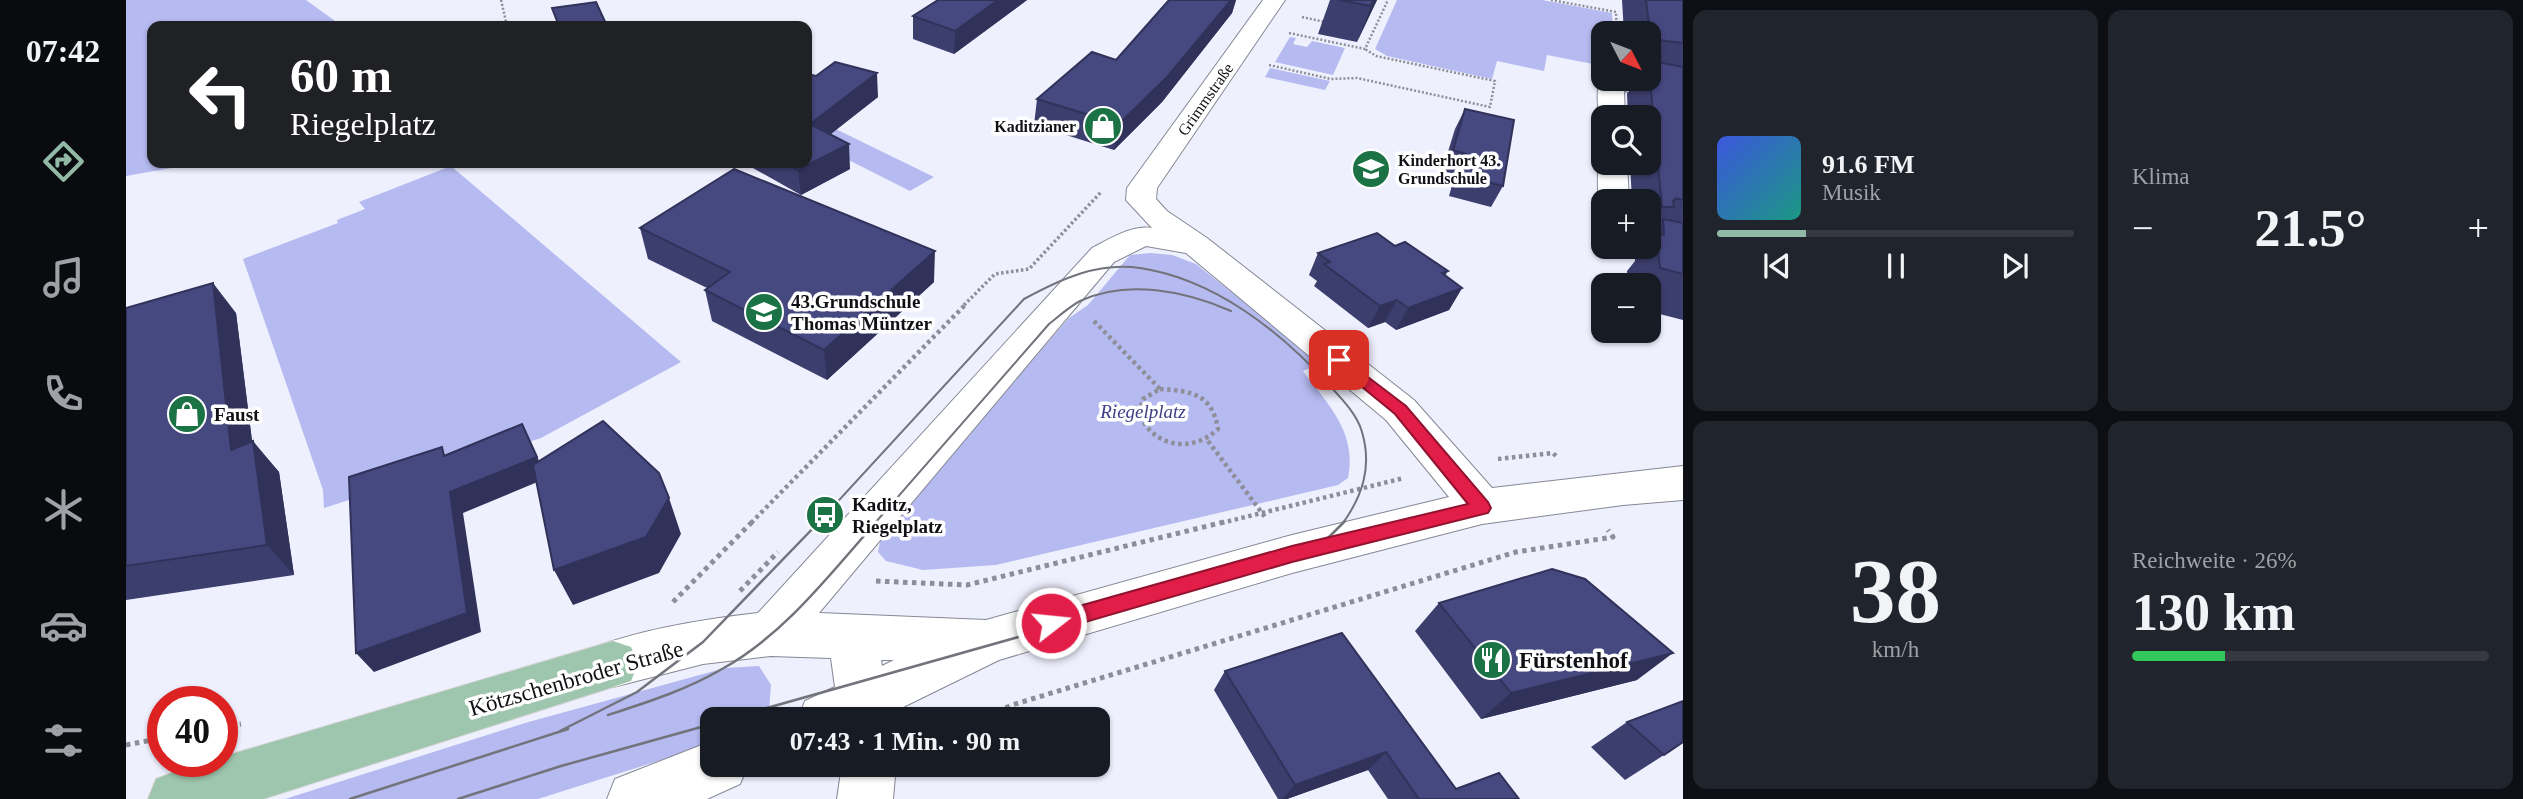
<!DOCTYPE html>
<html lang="de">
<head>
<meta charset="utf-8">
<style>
	body { margin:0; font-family:Georgia,serif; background:#20242c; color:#f1f3f6; height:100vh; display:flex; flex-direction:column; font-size:26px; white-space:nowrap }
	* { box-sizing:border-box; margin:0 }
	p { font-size:23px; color:#9ea1a6 }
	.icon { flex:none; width:38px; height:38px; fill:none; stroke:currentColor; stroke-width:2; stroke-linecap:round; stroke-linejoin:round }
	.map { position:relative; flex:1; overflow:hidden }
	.sheet { display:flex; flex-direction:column; gap:10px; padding:10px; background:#0d0f14; width:840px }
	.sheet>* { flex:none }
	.hud { position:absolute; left:21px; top:21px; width:665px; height:147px; border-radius:14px; box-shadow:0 2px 5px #0004; background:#202124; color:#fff; overflow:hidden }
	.needle { width:46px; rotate:132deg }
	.fabs { position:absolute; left:1465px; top:21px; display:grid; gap:14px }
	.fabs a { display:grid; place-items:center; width:70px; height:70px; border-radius:14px; background:#171b24; box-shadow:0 2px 5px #0004; font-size:35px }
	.speed { position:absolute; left:21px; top:686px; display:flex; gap:14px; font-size:35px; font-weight:700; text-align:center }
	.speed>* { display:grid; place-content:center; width:91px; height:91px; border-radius:50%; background:#171b24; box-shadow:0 2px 5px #0004; line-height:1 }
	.speed .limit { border:10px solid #d22; background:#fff; color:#111 }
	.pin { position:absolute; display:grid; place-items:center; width:60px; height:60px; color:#fff; margin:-30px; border-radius:14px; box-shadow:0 4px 10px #0006 }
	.me { position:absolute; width:77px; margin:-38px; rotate:74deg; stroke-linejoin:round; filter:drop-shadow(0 0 5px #0008) }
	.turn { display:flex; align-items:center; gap:24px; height:147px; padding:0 28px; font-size:32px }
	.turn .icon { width:91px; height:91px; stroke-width:2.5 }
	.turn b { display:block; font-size:49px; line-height:60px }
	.big { font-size:52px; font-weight:700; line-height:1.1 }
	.sheet .widget { flex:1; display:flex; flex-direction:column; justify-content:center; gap:10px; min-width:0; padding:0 24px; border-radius:14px; background:#20242c }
	.sheet .dial { align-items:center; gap:0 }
	.dial b { font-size:91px; line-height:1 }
	.song { display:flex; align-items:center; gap:21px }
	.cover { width:84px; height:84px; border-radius:10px; background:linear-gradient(135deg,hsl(230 70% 55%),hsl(170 70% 35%)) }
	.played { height:7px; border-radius:4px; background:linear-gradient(90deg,#91b9a6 25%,#363941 25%) }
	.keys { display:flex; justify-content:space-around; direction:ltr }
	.heat { display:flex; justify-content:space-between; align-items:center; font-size:38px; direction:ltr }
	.charge { height:10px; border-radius:5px; background:linear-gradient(90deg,#34c759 26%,#363941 0) }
	.sheet .tiles { flex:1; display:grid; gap:10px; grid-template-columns:repeat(2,1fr) }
	.trip { position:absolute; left:574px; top:707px; width:410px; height:70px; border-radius:14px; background:#171b24; box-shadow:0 2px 5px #0004; font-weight:700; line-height:70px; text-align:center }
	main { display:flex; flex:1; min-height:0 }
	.tab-bar { display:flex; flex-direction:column; width:126px; justify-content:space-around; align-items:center; background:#090b0e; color:#9ea1a6 }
	.tab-bar .icon { width:49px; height:49px }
	.tab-bar .selected { color:#91b9a6 }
	.tab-bar b { font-size:32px; color:#f1f3f6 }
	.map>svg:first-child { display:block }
	.green { fill:#b5baf0 }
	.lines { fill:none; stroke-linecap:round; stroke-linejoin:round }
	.minor-casing { stroke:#858794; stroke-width:2 }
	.major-casing { stroke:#d4d4d5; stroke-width:2 }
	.path-far3 { stroke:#8d8e98; stroke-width:2.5; stroke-dasharray:2 2; stroke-linecap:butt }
	.path-far2 { stroke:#8d8e98; stroke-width:3.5; stroke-dasharray:2.5 2.5; stroke-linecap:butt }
	.path-far1 { stroke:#8d8e98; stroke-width:4.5; stroke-dasharray:3.5 3.5; stroke-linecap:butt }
	.path { stroke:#8d8e98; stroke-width:5; stroke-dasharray:4.5 4.5; stroke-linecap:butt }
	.minor { fill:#fff; fill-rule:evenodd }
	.major { fill:#9ec5ad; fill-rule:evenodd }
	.tram-far1 { stroke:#72737b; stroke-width:2 }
	.tram { stroke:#72737b; stroke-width:2.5 }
	.wall { fill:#3c3e6e }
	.shaded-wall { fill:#31325a }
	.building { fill:#464880; stroke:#31325a; stroke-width:2 }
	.route { fill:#e11d48; stroke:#92132f; stroke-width:2 }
	.labels { text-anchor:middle; stroke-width:7; stroke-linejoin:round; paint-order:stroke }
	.far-street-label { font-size:16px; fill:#101115; stroke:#fff }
	.far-poi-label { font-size:16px; font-weight:bold; fill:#101115; stroke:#fff; text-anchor:end }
	.poi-label { font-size:19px; font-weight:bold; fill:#101115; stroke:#fff; text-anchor:start }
	.park-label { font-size:19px; font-style:italic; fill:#3d3c87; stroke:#fff }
	.near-poi-label { font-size:23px; font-weight:bold; fill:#101115; stroke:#fff; text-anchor:start }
	.near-street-label { font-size:23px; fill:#101115; stroke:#fff }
</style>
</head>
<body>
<main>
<nav class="tab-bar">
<b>07:42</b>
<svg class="icon selected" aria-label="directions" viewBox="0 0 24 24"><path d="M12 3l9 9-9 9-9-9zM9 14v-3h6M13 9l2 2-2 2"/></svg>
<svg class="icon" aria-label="music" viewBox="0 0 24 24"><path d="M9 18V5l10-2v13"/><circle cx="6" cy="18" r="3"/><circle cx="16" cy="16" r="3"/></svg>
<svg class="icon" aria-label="phone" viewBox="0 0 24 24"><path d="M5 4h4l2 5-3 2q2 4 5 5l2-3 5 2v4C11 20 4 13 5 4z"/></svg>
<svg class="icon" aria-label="climate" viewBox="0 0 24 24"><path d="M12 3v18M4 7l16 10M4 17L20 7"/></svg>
<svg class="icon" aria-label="car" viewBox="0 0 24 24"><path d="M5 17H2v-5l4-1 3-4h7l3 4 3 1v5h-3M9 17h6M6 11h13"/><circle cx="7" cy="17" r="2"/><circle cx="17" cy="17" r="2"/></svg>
<svg class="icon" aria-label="filters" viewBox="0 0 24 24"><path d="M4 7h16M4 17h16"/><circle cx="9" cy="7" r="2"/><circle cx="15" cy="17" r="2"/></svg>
</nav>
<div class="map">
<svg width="1557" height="799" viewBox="0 0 1557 799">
	<rect width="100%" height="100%" fill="#eff0fe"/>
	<path class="green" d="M0,0h180l36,26h-190v137h48l-74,13z
		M1271,0h145l70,13 1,20h-10v33l-56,-11 -3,16 -47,-10 -5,18 -105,-23 -12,-7z
		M1164,37l6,1 -3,6 14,3 5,-6 33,7 -12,27 -58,-13z
		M1144,68l60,13 -5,9 -60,-13z
		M681,115l127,62 -24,14 -103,-52z
		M325,166l230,196 -140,76 -217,70 -1,-18 -80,-231 95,-36 -1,-3 28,-11 -6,-7z
		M1024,253l22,2 24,9 125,99 -18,8c26,35 54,61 45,107l-10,7 -342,80 -73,5 -37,-9 -8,-9 3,-15 188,-219 19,-13 42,-50z
		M633,666l12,19 -2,25 -15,9h-42v25l-174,55h-253l240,-76 200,-55z"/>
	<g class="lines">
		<defs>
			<path id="minor" d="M1137,0h22l-128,188 -1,11 11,12 40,27 207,162 78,88 191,-22v34l-60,5 -141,19 -190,49 -293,87 -108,53 1,6h-94l7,-18 30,-14 -4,-29 -60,-2 -68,8 -90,23 -18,-6 -7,-17 7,-17c52,-19 109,-28 163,-34l334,-365c18,-9 39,-23 60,-20l-26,-28 1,-12zM1020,246l40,7 200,167 63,77 -157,38 -306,85 -167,-7 295,-351zM755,660h13l-12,6z
				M1476,76l1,3h35l45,8v16l-59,-12 1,26h-22v6c-7,-10 -7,-37 -1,-47z
				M1477,157v6h24l2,38h-26v6c-7,-11 -7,-39 0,-50z
				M586,741v24h36l-8,19 -33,15h-100l8,-20z
				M716,765h54l-3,34h-56z"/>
			<path id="major" d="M487,641l18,6 7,17 -7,17 -18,6 -350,112h-115l8,-20c21,-8 43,-18 66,-18v-4z"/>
		</defs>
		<use href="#minor" class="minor-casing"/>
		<use href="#major" class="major-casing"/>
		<path class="path-far3" d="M375,0l6,26
			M1425,0l65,12 1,21
			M1176,17l23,5
			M1163,33l76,16 23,-49
			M1143,65l62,14 26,-1 133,29 5,-26 -119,-25 -11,-7"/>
		<path class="path-far2" d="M838,305l31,-31 34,-5 73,-78"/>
		<path class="path-far1" d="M968,321l66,68
			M1034,389c32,2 52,5 58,40 -26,25 -66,18 -79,-16l4,-14z
			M1082,441l57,76
			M1372,459l55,-6 4,4
			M625,523l215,-219
			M1095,523l183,-45"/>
		<path class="path" d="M750,581l91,4 261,-64
			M614,591l38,-39
			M547,602l80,-81
			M855,719l31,-14 504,-153 97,-15 -5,-7
			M96,727l19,-3
			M0,745l37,-7"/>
		<use href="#minor" class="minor"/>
		<use href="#major" class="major"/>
		<path class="tram-far1" d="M692,523l206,-224c37,-20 73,-37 116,-31 74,11 140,63 188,116 13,14 29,30 34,48 10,34 1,63 -19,91
			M749,523l174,-199c10,-8 20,-17 31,-23 47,-22 106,-10 151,10"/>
		<path class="tram" d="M482,715c40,-13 78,-25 114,-46 62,-34 109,-96 155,-148
			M602,719l567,-160 34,-22 16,-16
			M434,731l77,-39 66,-50 117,-121
			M224,799l218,-70
			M332,799l103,-33 151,-42"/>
	</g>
	<path class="wall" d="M812,0h89l-73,54 -41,-15v-23z
		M1043,0h67l-4,13 -70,89 -48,48 -80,-25 3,-26 79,-39z
		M1204,0h47l-20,42 -39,-8z
		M1496,0h61v320l-35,-9v-26h-20l-1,-14 8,-10v-4l7,-10h6v-46h-16l-2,-38h18v-46h-20l-1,-23 10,-15h11v-46h-24z
		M681,75l71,22 -48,37 20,35 -49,26 -57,-32h63z
		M1339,109l38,77 -12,21 -42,-11 6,-21 -13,-4 13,-42z
		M514,228l294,54 -107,98 -115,-59 -7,-31 2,-2 -59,-29z
		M1269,246l53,25 -3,5 17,12 -13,22 -53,20 -11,-8 -17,6 -54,-42 3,-5 -8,-6 9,-22z
		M0,308l110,5 16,129 27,30 15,103 -168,25z
		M1313,603l198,77 -156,39 -66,-88z
		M1216,633l114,156 63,10h-131l-20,-29 -81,29h-9l-64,-109 11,-19z
		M1501,722l37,33 -39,25 -34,-33z"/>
	<path class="shaded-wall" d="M872,0h29l-73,54 1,-23z
		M1105,0h5l-4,13 -70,89 -48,48 5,-26z
		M1247,0h4l-20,42 14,-36z
		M751,73l1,24 -66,52 -2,-25z
		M723,144l1,25 -49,26 -3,-25z
		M809,251l-1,31 -107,98 -3,-30z
		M87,283l23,30 21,167 -26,-30z
		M1336,288l-13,22 -53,20 12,-22z
		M1271,300l-12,22 -17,6 12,-22z
		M396,424l25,54 -84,35 18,119 -107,40 -18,-19 94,-161z
		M127,441l26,31 15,103 -27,-30z
		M543,498l12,36 -22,39 -86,32 -19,-35z
		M1547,653l-36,27 -156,39 30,-26z
		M1260,752l-18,18 -81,29h-5l13,-14z"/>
	<path class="building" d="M812,0h60l-43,31 -42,-15z
		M1043,0h62l-64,77 -48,47 -82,-25 55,-47 24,8z
		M1213,0h34l-2,6z
		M1520,0h37v43l-32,-4z
		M470,2l11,24h-48l-7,-18z
		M1522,60l35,7v133l-7,-2 -3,3 1,6h-12z
		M709,62l42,11 -67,51 39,20 -51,26 -12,-7h21v-88l1,-1 8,2z
		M1339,109l49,11 -11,66 -43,-11 6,-21 -13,-4z
		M608,169l201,82 -111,99 -119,-60 25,-18 -90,-44z
		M1537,219l20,4v51l-23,-6 -4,-35 8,2z
		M1251,233l18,13 10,-4 43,29 -6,2 20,15 -54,20 -11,-8 -17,6 -56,-42 6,-2 -12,-9z
		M87,283l18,167 22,-9 14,104 -141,21v-258z
		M477,421l56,52 10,25 -23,39 -92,33 -21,-105z
		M396,424l15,33 -87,35 17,121 -111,40 -7,-176 93,-30 2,9z
		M1426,569l33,10 88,74 -162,40 -72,-90z
		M1216,633l114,156 43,-16 20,26h-100l-33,-47 -91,33 -70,-114z
		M1557,701v41l-19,13 -37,-33z"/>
	<path class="route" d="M1213,355l67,51 82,96 3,6 -3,5 -196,49 -241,70 -7,-3 -3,-6 3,-6 7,-3 241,-68 176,-42 -73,-90 -61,-50 -3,-4 3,-3z"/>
	<defs>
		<symbol id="shop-disc" viewBox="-11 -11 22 22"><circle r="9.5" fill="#1b7245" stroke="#fff"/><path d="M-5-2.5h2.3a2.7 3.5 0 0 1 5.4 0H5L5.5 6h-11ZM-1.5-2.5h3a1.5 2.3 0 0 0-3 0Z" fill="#fff"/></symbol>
		<symbol id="school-disc" viewBox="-11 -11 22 22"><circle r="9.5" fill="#1b7245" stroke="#fff"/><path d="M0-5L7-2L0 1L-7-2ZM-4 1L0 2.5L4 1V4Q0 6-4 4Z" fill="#fff"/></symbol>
		<symbol id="bus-disc" viewBox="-11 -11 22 22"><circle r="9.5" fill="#1b7245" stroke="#fff"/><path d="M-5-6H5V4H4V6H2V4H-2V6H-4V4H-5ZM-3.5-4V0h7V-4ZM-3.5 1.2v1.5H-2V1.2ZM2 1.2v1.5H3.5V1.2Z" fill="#fff"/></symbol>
		<symbol id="restaurant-disc" viewBox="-11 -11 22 22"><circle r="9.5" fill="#1b7245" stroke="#fff"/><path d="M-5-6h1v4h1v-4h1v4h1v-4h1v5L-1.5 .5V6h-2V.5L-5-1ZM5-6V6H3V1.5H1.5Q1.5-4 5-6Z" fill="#fff"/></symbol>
	</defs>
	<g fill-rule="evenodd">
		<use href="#shop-disc" x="955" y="104" width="44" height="44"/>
		<use href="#school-disc" x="1223" y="147" width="44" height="44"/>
		<use href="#school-disc" x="616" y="290" width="44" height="44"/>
		<use href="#shop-disc" x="39" y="392" width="44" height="44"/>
		<use href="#bus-disc" x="677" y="493" width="44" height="44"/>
		<use href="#restaurant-disc" x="1344" y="638" width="44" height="44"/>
	</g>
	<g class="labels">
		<g class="far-street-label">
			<text transform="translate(1079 99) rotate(-55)" y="6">Grimmstraße</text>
		</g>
		<g class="far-poi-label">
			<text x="950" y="132">Kaditzianer</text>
			<text x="1272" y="166" text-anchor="start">Kinderhort 43.<tspan x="1272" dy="18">Grundschule</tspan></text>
		</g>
		<g class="poi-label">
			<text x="665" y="308">43.Grundschule<tspan x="665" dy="22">Thomas Müntzer</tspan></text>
			<text x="88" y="421">Faust</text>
			<text x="726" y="511">Kaditz,<tspan x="726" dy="22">Riegelplatz</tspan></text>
		</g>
		<g class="park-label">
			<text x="1017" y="418">Riegelplatz</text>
		</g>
		<g class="near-poi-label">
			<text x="1393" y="668">Fürstenhof</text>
		</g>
		<g class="near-street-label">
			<text transform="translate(450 678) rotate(-16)" y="8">Kötzschenbroder Straße</text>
		</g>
	</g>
</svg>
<div class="fabs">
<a><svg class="needle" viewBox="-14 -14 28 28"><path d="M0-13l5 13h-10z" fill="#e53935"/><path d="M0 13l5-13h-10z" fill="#9ea1a6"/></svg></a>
<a><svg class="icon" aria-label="search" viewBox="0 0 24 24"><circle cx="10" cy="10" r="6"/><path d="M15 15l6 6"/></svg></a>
<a>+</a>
<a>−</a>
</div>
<div class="speed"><div class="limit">40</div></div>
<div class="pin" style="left:1213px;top:360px;background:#d93025"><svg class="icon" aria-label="arrive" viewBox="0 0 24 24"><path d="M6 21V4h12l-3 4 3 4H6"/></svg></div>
<svg class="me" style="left:925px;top:623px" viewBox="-20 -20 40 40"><circle r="17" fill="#e11d48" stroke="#fff" stroke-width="3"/><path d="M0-11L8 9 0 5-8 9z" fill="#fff"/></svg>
<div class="trip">07:43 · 1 Min. · 90 m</div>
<div class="hud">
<div class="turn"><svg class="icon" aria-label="left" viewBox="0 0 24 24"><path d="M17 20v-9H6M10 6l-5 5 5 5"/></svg><div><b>60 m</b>Riegelplatz</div></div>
</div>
</div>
<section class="sheet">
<div class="tiles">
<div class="widget">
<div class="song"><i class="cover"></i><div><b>91.6 FM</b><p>Musik</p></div></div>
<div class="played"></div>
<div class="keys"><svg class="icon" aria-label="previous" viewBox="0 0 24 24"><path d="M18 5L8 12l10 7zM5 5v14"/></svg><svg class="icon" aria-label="pause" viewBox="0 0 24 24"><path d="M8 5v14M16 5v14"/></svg><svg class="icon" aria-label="next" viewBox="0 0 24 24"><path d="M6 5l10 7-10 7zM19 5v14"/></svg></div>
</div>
<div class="widget"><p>Klima</p>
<div class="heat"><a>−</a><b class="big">21.5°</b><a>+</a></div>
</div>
<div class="widget dial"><b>38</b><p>km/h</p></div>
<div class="widget"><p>Reichweite · 26%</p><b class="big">130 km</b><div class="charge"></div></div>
</div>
</section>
</main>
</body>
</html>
